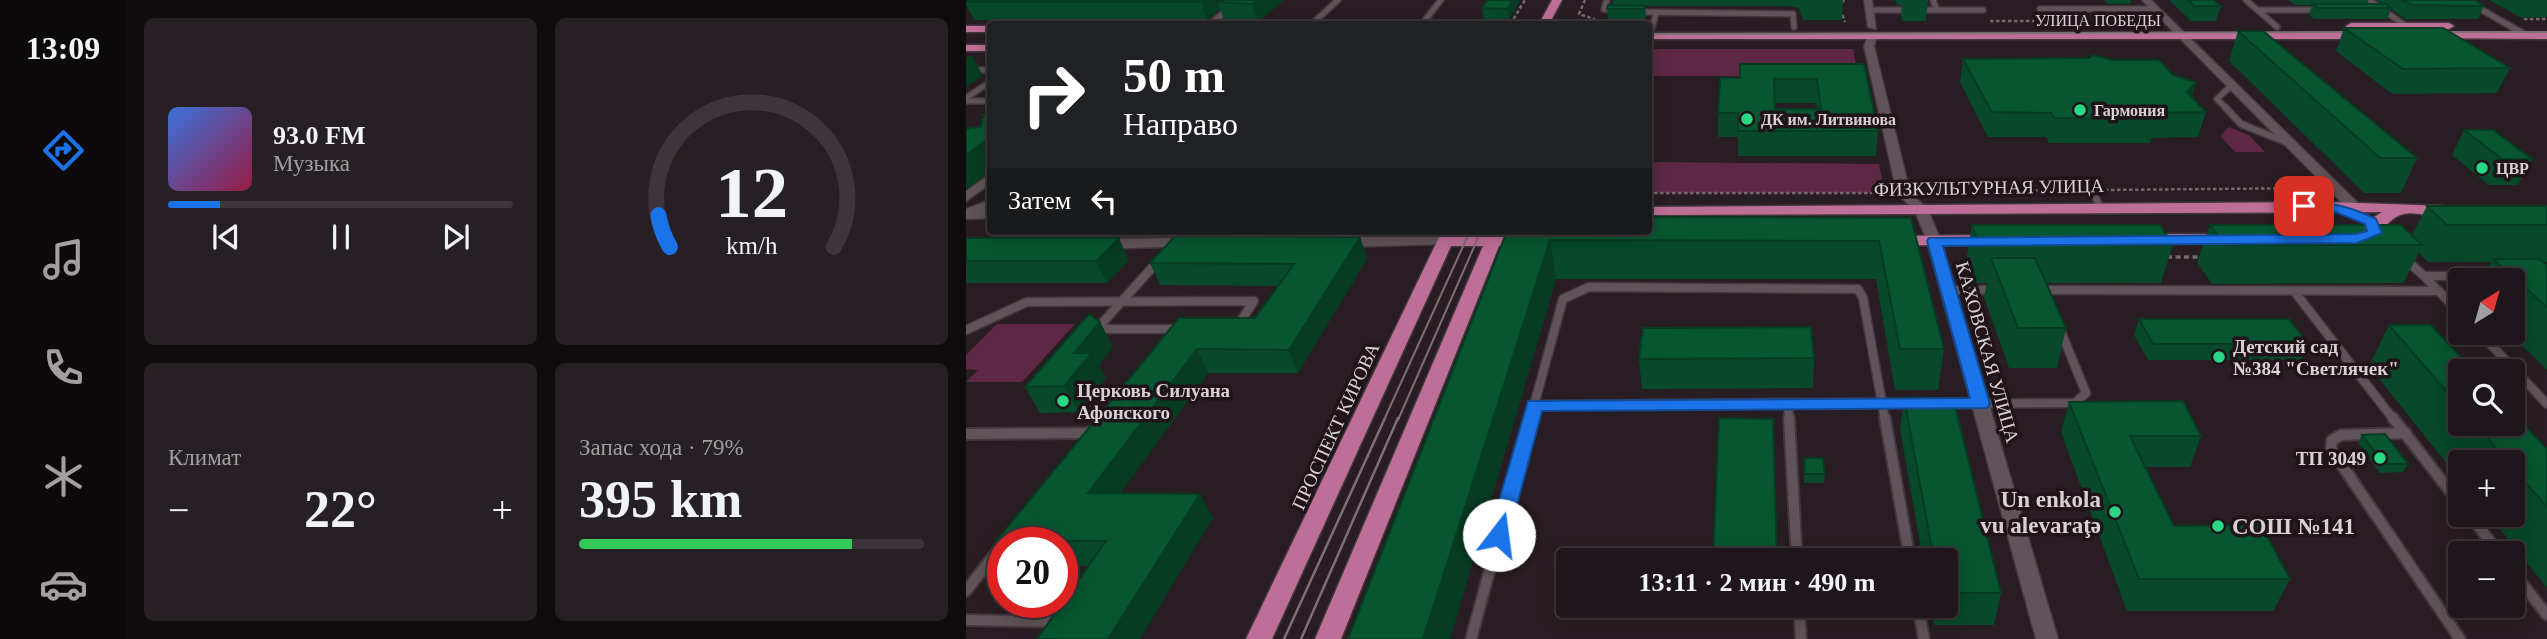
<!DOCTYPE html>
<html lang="ru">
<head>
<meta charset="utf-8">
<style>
	body { margin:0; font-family:Georgia,serif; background:#261f23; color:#f1f3f6; height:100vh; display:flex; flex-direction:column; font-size:26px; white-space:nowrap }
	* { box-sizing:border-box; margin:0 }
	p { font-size:23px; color:#a19fa2 }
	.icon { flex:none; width:38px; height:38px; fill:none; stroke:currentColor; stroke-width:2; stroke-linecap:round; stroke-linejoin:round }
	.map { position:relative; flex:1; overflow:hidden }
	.sheet { display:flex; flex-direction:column; gap:18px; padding:18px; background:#100c0e; width:840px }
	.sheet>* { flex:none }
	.banner { position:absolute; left:21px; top:21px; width:665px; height:214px; border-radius:7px; box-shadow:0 4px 18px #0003,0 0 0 2px #3c3539; background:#202124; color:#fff; overflow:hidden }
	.needle { width:46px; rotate:37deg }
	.buttons { position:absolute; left:1482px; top:268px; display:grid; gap:14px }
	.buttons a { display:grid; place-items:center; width:77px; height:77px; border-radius:7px; background:#1e161a; box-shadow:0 4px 18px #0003,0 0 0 2px #3c3539; font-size:35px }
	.speed { position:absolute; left:21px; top:527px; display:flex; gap:14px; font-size:35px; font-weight:700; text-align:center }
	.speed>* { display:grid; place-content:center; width:91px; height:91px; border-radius:50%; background:#1e161a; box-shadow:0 4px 18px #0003,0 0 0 2px #3c3539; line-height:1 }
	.speed .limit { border:10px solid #d22; background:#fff; color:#111 }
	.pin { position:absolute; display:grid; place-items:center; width:60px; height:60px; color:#fff; margin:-30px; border-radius:14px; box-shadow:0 4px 10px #0006 }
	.me { position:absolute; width:77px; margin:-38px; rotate:15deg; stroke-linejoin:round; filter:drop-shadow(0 0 5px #0008) }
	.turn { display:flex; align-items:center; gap:24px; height:147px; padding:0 21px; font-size:32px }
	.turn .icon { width:91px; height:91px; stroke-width:2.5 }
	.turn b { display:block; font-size:49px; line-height:60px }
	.then { display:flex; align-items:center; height:66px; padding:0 21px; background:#0003; gap:14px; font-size:26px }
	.big { font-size:52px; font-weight:600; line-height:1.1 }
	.sheet .tile { flex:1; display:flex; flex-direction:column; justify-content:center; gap:10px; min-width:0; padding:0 24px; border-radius:10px; background:#261f23 }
	.sheet .dial { align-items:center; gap:0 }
	.dial svg { height:182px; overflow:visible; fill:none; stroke:#3c3539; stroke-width:7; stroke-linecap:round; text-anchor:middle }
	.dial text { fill:#f1f3f6; stroke:none }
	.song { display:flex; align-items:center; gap:21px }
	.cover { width:84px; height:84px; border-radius:10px; background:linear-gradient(135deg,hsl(220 70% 55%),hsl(340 70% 35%)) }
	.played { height:7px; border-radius:4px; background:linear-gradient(90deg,#1a73e8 15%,#3c3539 15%) }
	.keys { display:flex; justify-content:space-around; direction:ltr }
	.heat { display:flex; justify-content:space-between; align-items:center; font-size:38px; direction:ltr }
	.charge { height:10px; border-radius:5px; background:linear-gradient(90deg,#34c759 79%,#3c3539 0) }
	.sheet .tiles { flex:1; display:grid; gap:18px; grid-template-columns:repeat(2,1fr) }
	.trip { position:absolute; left:590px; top:548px; width:402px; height:70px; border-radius:7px; background:#1e161a; box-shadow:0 4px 18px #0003,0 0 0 2px #3c3539; font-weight:600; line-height:70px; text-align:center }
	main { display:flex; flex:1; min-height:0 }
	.tabs { display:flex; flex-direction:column; width:126px; justify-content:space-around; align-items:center; background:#0c090a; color:#a19fa2 }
	.tabs .icon { width:49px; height:49px }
	.tabs .selected { color:#1a73e8 }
	.tabs b { font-size:32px; color:#f1f3f6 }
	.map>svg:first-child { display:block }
	.green { fill:#5e2844 }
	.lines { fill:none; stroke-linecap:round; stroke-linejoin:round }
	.lane-far3-casing { stroke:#41373c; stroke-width:8 }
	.lane-far2-casing { stroke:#41373c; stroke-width:9 }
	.lane-far1-casing { stroke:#41373c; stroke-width:11 }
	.lane-casing { stroke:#41373c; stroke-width:14 }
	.street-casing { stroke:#41373c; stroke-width:3 }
	.secondary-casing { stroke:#41373c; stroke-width:3 }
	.primary-casing { stroke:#41373c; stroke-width:3 }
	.path-far1 { stroke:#73696e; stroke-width:2.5; stroke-dasharray:3.5 2.5; stroke-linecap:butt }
	.path { stroke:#73696e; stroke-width:3.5; stroke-dasharray:5 3.5; stroke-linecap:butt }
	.lane-far3 { stroke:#605359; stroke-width:5 }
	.lane-far2 { stroke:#605359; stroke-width:6 }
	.lane-far1 { stroke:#605359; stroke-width:8 }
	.lane { stroke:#605359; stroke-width:10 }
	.street { fill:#605359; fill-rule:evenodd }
	.secondary { fill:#605359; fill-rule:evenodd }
	.primary { fill:#be6f97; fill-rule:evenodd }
	.tram-far1 { stroke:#7a7075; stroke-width:2 }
	.tram { stroke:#7a7075; stroke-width:2.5 }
	.wall { fill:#07492a; fill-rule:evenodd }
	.shaded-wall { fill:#063c22 }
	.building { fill:#085531; stroke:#063c22; stroke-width:2; fill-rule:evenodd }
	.route { fill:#1a73e8; stroke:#114b97; stroke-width:2 }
	.poi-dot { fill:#28d885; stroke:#1f1419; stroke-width:2.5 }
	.labels { text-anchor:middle; stroke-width:7; stroke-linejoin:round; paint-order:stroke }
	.far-street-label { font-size:16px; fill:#d9d1d5; stroke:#1f1419 }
	.far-poi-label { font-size:16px; font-weight:bold; fill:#d9d1d5; stroke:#1f1419; text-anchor:start }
	.street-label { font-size:19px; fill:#d9d1d5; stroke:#1f1419 }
	.poi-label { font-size:19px; font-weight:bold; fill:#d9d1d5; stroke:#1f1419; text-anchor:start }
	.near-poi-label { font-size:23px; font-weight:bold; fill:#d9d1d5; stroke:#1f1419; text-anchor:end }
</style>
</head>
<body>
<main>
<nav class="tabs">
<b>13:09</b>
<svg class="icon selected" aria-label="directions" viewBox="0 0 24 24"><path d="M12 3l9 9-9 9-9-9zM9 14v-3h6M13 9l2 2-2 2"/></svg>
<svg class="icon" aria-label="music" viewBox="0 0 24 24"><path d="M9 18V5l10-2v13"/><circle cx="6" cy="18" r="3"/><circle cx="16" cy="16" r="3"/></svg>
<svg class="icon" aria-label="phone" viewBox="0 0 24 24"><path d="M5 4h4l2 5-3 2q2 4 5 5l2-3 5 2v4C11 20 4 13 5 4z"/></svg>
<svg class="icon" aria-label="climate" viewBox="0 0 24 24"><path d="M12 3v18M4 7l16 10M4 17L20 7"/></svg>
<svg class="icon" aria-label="car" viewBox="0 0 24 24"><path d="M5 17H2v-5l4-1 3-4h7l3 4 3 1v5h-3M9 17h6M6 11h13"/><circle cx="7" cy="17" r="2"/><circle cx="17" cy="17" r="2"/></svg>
</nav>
<section class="sheet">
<div class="tiles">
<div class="tile">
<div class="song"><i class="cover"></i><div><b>93.0 FM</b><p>Музыка</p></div></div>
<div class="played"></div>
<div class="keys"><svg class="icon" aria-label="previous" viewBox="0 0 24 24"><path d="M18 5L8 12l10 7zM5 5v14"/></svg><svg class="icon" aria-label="pause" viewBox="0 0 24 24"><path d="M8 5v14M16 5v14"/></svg><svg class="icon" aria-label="next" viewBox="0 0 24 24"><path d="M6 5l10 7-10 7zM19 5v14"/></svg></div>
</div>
<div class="tile dial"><svg viewBox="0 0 100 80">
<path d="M14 69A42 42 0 1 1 86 69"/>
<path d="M14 69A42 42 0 0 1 9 55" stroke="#1a73e8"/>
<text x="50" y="56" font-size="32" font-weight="700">12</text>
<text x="50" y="72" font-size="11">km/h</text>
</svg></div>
<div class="tile"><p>Климат</p>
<div class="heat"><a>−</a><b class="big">22°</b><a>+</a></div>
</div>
<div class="tile"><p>Запас хода · 79%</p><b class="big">395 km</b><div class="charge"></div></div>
</div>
</section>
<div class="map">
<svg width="1581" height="639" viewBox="0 0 1581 639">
	<rect width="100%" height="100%" fill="#281d22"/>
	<path class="green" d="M683,49h204l5,27h-209z
		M1263,127l20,8 16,17h-30l-15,-16z
		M683,162l230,2 6,29h-236z
		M31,324h78l-53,58h-56l12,-12 -12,-1v-14z"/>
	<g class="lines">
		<defs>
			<path id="lane-far3" d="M641,0l-3,9 14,2
				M1280,0l31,27
				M1403,0l37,26
				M1074,9h115
				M905,10h66l-4,-10
				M971,10h46
				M1293,10h60
				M672,12l155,2 1,13
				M346,24l26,-24
				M456,24l19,-24
				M686,28l4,-15
				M0,70h24
				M0,98l24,-16
				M0,101h24
				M1261,109l-10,-10 16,-15"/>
			<path id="lane-far2" d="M1259,107l16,17 45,18
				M1124,187l10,19"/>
			<path id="lane-far1" d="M1438,258l20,18h69
				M192,261l-61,68h82
				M1458,276l36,37
				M982,290h46
				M1073,290l400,1
				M1328,291l100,129
				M272,325l16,-24
				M0,330l61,-28 227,-1
				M1513,332l68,72
				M980,404l129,-1 11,-10 -26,-64
				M568,405l254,-2
				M564,420l33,-121 26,-12 269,2 5,9 22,122
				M823,420l-1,-17h124"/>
			<path id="lane" d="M823,418l8,142
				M919,418l25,142
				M1427,418l67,86
				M1440,433l-65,2 -9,5 -1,9 129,190
				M0,434l124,-1
				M1503,514l30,39
				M1547,572l34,43
				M0,591l37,-47
				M833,606l2,33
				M952,606l6,33
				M0,620l94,2
				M505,639l60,-221"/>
			<path id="street" d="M269,0h9l-29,24h-9z
				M898,0h8l4,29 -8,-2z
				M1176,0h9l208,204v6h-10z
				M1494,0h10l63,36 -8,2z
				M903,34l8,2 -3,10 36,146 18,18 13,31 117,398h-22l-109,-398 -12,-30 -18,-18 -33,-147z
				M24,174v10l-24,17v-10z
				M24,200v9l-24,9v-9z"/>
			<path id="secondary" d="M24,210v8l-24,1v-8z
				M480,236l8,5 -2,3 -112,3 -8,-5 8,-5z
				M224,238l6,2 2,3 -2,3 -97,3 -8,-5 8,-5z"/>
			<path id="primary" d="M586,0h10l-13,24h-10z
				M1385,23h98l5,3 -5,3 -102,-1 -1,-2z
				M0,26h24v6h-24z
				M682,33h717l5,3 -5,3h-717z
				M1469,33h112v6l-116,-1v-4z
				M0,45h24v6h-24z
				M1364,202l116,4 7,4c-22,20 -48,-19 -74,26l-16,6 -8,-5 12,-7 6,-12 9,-6 -734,3v-8z
				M476,231h16l-3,5h32l3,-5h14l-1,5h24l8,5 -8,5h-28l-158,393h-26l168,-393h-32l-179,393h-26z
				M1180,234h81l8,5 -8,5 -86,-2 -3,-3 3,-3z
				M1026,235l6,2 2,3 -2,3 -104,3 -8,-5 8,-5z"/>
		</defs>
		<use href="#lane-far3" class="lane-far3-casing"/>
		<use href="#lane-far2" class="lane-far2-casing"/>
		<use href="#lane-far1" class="lane-far1-casing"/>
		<use href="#lane" class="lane-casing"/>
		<use href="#street" class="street-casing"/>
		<use href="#secondary" class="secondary-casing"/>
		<use href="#primary" class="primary-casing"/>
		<path class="path-far1" d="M619,0l-6,14 15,5 -2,3
			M873,8l5,-8
			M871,14h5l3,8
			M1558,19h23
			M1024,21h44
			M31,22h203
			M266,22h69
			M367,22h77
			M472,22l73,1 14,-23
			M602,22l36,1
			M545,23l20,-1
			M1139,190l210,-2
			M958,192h15l2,5
			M973,192l141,-2
			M682,193h240"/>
		<path class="path" d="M1201,257h35"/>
		<use href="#lane-far3" class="lane-far3"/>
		<use href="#lane-far2" class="lane-far2"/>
		<use href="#lane-far1" class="lane-far1"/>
		<use href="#lane" class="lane"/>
		<use href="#street" class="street"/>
		<use href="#secondary" class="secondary"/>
		<use href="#primary" class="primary"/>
		<path class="tram-far1" d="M1466,32h115
			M682,34l714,-2
			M418,420l86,-189
			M432,420l83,-189"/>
		<path class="tram" d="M318,639l101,-221
			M335,639l97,-221"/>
	</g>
	<path class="wall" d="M318,0l-26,22 -34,-2 -4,-11 -13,11h-233l-8,-16v-2z
		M554,0l-11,20h-25l-2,-12z
		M647,0h230l-1,20h-39l-4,-12 -11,-2h-143l1,11 -1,3h-37l-1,-11 6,-4z
		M929,0h33l-2,21h-24l-1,-6 1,-10h-5z
		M1138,0h27l-1,4h-22z
		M1203,0h44l8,6 -5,15h-25z
		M1322,0h80l-1,4h16l-6,-4h99l8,6 -6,13h-73l-14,-10 -4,10h-73l-5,-4 3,-10h-17z
		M1523,0h58v17l-25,1z
		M1378,28l166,40 -13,25 -105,1 -56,-43z
		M1272,31l179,127 -16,35h-37l-135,-132z
		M997,59l210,16 23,7 -4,14 14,16 -8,25 -46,1 -2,5h-101l-3,-6h-58l-28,-55z
		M898,64l14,67 -2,25h-138v-19h-20v-24l22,-35zM809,103h41l1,6h-42z
		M1498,130l68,29 -14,26h-29l-37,-30z
		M1461,206h120v56h-3l3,3v105l-39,-38h5v-52h-31l9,-18h-63l-9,-9 -16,30 -191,1 -15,-22 13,-37 202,10z
		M945,218l33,131 -6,41h-43l-19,-111h-320l-106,360h-102l159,-408z
		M1006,225l201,20 -12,38h-115l20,45 -9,40h-48l-25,-71 3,-14h-15l-6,-20z
		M394,237l7,22 -69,114h-90l-88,120 93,25 -124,48 -27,-1v-23h-59v6l-6,-8 182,-222h76l23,-32 -118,-1 -10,-22z
		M0,238l163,22 -22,23h-141z
		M1173,319l169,25 -7,16h-153l-14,-25z
		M134,322l13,25 -14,18 7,13 -27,34 -39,1 -15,-26z
		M1423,325l71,46v53h53l34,25v139l-59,-74h25v-52h-53v18l-91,-114z
		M848,358l-1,30 -171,1 -3,-30z
		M938,398l97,195 -7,32h-60l-3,-19h15v-46h-23l-23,-131z
		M1103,402l132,34 -11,31h-45l29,59 116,53 -17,32h-146l-66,-179z
		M1396,435l46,29 -5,8 -23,1 -22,-30z
		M838,458l21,16 -1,9h-20z
		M747,606h64v6h-64z"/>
	<path class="shaded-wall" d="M238,0h27l-13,2 2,7 -13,11 -6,-18z
		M292,0h26l-26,22 -6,-18z
		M546,0h8l-11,20 -2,-11z
		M6,55l11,21 -17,11v-29z
		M1230,82l-7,24 -2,-14z
		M24,137v34l-24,19v-35z
		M394,237l7,22 -69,114 -9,-23z
		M153,238l10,22 -22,23 -11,-22z
		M584,240l6,39 -106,360h-27z
		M134,322l13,25 -14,18 7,13 -27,34 -15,-26 10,-33z
		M231,349l11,24 -105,144 -15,-24z
		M234,494l13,24 -73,121h-32z"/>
	<path class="building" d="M3,0h235l-3,2h-235z
		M255,0h37l-6,4 -34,-2z
		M522,0h24l-5,9 -25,-1z
		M1222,0h25l8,6h-26z
		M1436,0h73l9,6 -73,-1z
		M1347,4h73l5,4h-73z
		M642,5l37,1 -1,3h-37z
		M1378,28h99l67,40 -107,1z
		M1272,31h25l154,127h-37z
		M1126,55l21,5h46l14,15 23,7 -9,10 19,20 -53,1 4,5 -26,1 -77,-1 -3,-5 -59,-1 -29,-53 127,-1z
		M774,64h124l14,67h-140v-18h-20l2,-35h20zM808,79h43l4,30h-46z
		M24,110v27l-24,18v-25l3,-2 12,-1 1,-8 5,-4h-4z
		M1498,130h29l39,29h-30z
		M1461,206h120v19h-100z
		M682,217l263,1 33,131h-44l-21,-108 -329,-1 -127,399h-75l159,-408h141z
		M1006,225h188l13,20h-194z
		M1244,225h191l21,20h-197z
		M209,236l185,1 -71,113 -92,-1 -109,144 112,1 -92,145h-71l69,-98 -109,-1 182,-222h76l39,-54 -144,-1z
		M0,238h153l-23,23h-130z
		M1025,258h44l31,70h-48z
		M1527,259h46l8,6v42z
		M123,314l11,8 -26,31h18l-28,33 -39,1z
		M1173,319h150l19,25h-155z
		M1423,325h42l43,46h-14v36z
		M845,327l3,31 -175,1 4,-31z
		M938,398h49l48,195h-55v-33h-12z
		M1217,401l18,35h-71l44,90 87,-1 29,54h-151l-70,-177z
		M1547,413l34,36v58l-34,-39v-6h-5l-33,-38h38z
		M753,418l54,1 4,141h-64z
		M1419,434l23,30h-24l-22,-29z
		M838,458h19l2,16h-20z"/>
	<path class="route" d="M1338,202c28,0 47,5 72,17l6,14 -25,10 -414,3 47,158 -3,4 -445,3 -33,124 -3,6h-14l-3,-6 39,-134 442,-3 -43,-157 2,-3 427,-4 11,-3 -2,-7 -35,-14 -31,-1v-6z"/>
	<g class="poi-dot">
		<circle cx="1114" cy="110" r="7"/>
		<circle cx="781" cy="119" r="7"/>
		<circle cx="1516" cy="168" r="7"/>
		<circle cx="1253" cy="357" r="7"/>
		<circle cx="97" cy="401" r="7"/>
		<circle cx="1414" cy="458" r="7"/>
		<circle cx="1149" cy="512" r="7"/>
		<circle cx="1252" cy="526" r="7"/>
	</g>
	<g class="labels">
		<g class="far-street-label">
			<text x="1132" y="26">УЛИЦА ПОБЕДЫ</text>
		</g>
		<g class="far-poi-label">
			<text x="1128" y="116">Гармония</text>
			<text x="795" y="125">ДК им. Литвинова</text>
			<text x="1530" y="174">ЦВР</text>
		</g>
		<g class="street-label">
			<text transform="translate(1023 187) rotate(-1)" y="7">ФИЗКУЛЬТУРНАЯ УЛИЦА</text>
			<text transform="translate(1022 352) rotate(74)" y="7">КАХОВСКАЯ УЛИЦА</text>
			<text transform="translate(369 426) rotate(-65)" y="7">ПРОСПЕКТ КИРОВА</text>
		</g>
		<g class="poi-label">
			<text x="1267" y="353">Детский сад<tspan x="1267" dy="22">№384 "Светлячек"</tspan></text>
			<text x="111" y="397">Церковь Силуана<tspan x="111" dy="22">Афонского</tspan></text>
			<text x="1400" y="465" text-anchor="end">ТП 3049</text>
		</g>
		<g class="near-poi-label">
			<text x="1135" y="507">Un enkola<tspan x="1135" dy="26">vu alevaraţə</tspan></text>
			<text x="1266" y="534" text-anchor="start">СОШ №141</text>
		</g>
	</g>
</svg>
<div class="buttons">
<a><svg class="needle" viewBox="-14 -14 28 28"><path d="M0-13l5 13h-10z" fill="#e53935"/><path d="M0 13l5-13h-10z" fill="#a19fa2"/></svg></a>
<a><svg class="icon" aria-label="search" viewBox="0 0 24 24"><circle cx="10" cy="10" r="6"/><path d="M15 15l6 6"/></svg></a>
<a>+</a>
<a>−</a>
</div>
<div class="speed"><div class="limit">20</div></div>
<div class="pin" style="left:1338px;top:206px;background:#d93025"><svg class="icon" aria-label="arrive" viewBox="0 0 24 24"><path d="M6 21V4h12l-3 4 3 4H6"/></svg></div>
<svg class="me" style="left:533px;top:535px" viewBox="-20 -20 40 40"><circle r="19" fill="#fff"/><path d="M0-13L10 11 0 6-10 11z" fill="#1a73e8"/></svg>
<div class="trip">13:11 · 2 мин · 490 m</div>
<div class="banner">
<div class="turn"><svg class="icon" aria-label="right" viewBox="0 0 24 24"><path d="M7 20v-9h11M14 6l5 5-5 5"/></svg><div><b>50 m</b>Направо</div></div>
<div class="then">Затем<svg class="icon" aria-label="left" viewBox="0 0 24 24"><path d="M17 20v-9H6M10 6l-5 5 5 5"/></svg></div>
</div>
</div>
</main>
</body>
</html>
